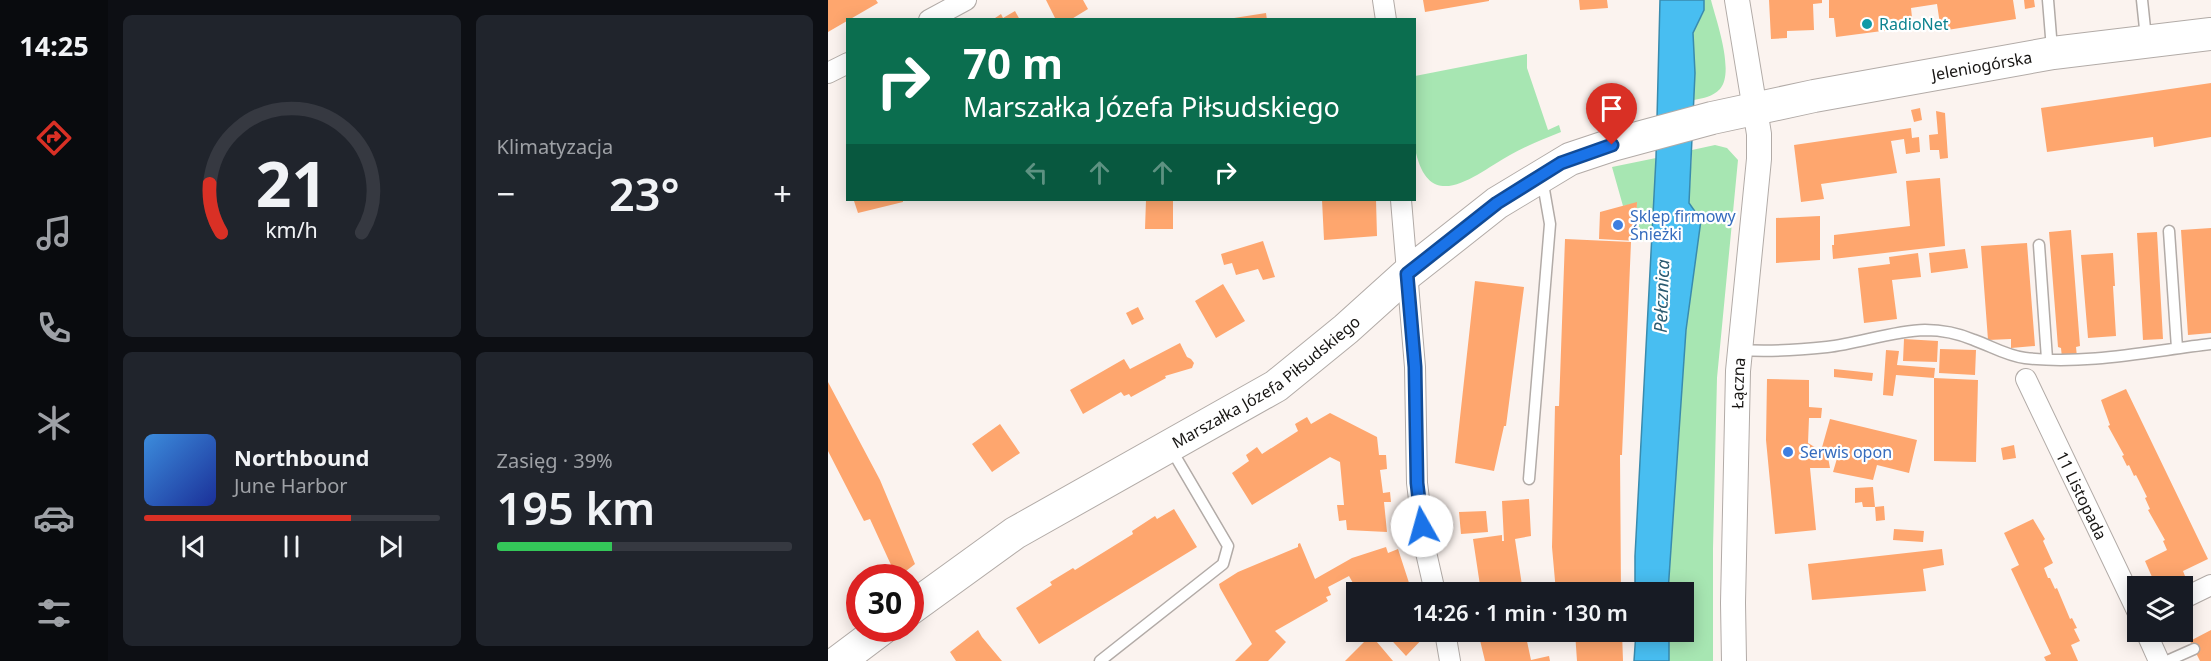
<!DOCTYPE html>
<html lang="pl">
<head>
<meta charset="utf-8">
<style>
	body { margin:0; font-family:"Noto Sans",sans-serif; background:#20242c; color:#f1f3f6; height:100vh; display:flex; flex-direction:column; font-size:22px; white-space:nowrap }
	* { box-sizing:border-box; margin:0 }
	p { font-size:20px; color:#9ea1a6 }
	.icon { flex:none; width:33px; height:33px; fill:none; stroke:currentColor; stroke-width:2; stroke-linecap:round; stroke-linejoin:round }
	.map { position:relative; flex:1; overflow:hidden }
	.drawer { display:flex; flex-direction:column; gap:15px; padding:15px; background:#0d0f14; width:720px }
	.drawer>* { flex:none }
	.hud { position:absolute; left:18px; top:18px; width:570px; height:183px; border-radius:0px; box-shadow:0 3px 15px #0003; background:#0b6e4f; color:#fff; overflow:hidden }
	.controls { position:absolute; left:1299px; top:576px; display:grid; gap:12px }
	.controls a { display:grid; place-items:center; width:66px; height:66px; border-radius:0px; background:#171b24; box-shadow:0 3px 15px #0003; font-size:30px }
	.speed { position:absolute; left:18px; top:564px; display:flex; gap:12px; font-size:30px; font-weight:700; text-align:center }
	.speed>* { display:grid; place-content:center; width:78px; height:78px; border-radius:50%; background:#171b24; box-shadow:0 3px 15px #0003; line-height:1 }
	.speed .limit { border:9px solid #d22; background:#fff; color:#111 }
	.pin { position:absolute; display:grid; place-items:center; width:51px; height:51px; color:#fff; margin:-62px -26px; border-radius:50% 50% 50% 0; rotate:-45deg; box-shadow:0 0 6px #0007 }
	.pin .icon { rotate:45deg }
	.me { position:absolute; width:66px; margin:-33px; rotate:353deg; stroke-linejoin:round; filter:drop-shadow(0 0 4px #0008) }
	.turn { display:flex; align-items:center; gap:21px; height:126px; padding:0 18px; font-size:27px }
	.turn .icon { width:78px; height:78px; stroke-width:2.5 }
	.turn b { display:block; font-size:42px; line-height:51px }
	.lanes { display:flex; align-items:center; height:57px; padding:0 18px; background:#0003; justify-content:center; gap:30px; direction:ltr }
	.lanes .off { opacity:.35 }
	.big { font-size:45px; font-weight:600; line-height:1.1 }
	.drawer .card { flex:1; display:flex; flex-direction:column; justify-content:center; gap:9px; min-width:0; padding:0 21px; border-radius:9px; background:#20242c }
	.drawer .dial { align-items:center; gap:0 }
	.dial svg { height:156px; overflow:visible; fill:none; stroke:#363941; stroke-width:7; stroke-linecap:round; text-anchor:middle }
	.dial text { fill:#f1f3f6; stroke:none }
	.song { display:flex; align-items:center; gap:18px }
	.cover { width:72px; height:72px; border-radius:9px; background:linear-gradient(135deg,hsl(210 70% 55%),hsl(230 70% 35%)) }
	.played { height:6px; border-radius:3px; background:linear-gradient(90deg,#d93025 70%,#363941 70%) }
	.keys { display:flex; justify-content:space-around; direction:ltr }
	.heat { display:flex; justify-content:space-between; align-items:center; font-size:33px; direction:ltr }
	.charge { height:9px; border-radius:4px; background:linear-gradient(90deg,#34c759 39%,#363941 0) }
	.drawer .tiles { flex:1; display:grid; gap:15px; grid-template-columns:repeat(2,1fr) }
	.trip { position:absolute; left:518px; top:582px; width:348px; height:60px; border-radius:0px; background:#171b24; box-shadow:0 3px 15px #0003; font-weight:600; line-height:60px; text-align:center }
	main { display:flex; flex:1; min-height:0 }
	.tabs { display:flex; flex-direction:column; width:108px; justify-content:space-around; align-items:center; background:#090b0e; color:#9ea1a6 }
	.tabs .icon { width:42px; height:42px }
	.tabs .selected { color:#d93025 }
	.tabs b { font-size:27px; color:#f1f3f6 }
	.map>svg:first-child { display:block }
	.green { fill:#a7e6b2 }
	.water { fill:#48bef1; stroke:#398bae; stroke-width:1.5 }
	.building { fill:#fea66e }
	.lines { fill:none; stroke-linecap:round; stroke-linejoin:round }
	.service-casing { stroke:#b2aba7; stroke-width:13 }
	.minor-casing { stroke:#b2aba7; stroke-width:22 }
	.tertiary-casing { stroke:#b2aba7; stroke-width:26 }
	.primary-casing { stroke:#b2aba7; stroke-width:34 }
	.service { stroke:#fff; stroke-width:10 }
	.minor { stroke:#fff; stroke-width:20 }
	.tertiary { stroke:#fff; stroke-width:24 }
	.primary { stroke:#fff; stroke-width:32 }
	.route-casing { stroke:#114b97; stroke-width:15 }
	.route { stroke:#1a73e8; stroke-width:10 }
	.culture-dot { fill:#0f9aa8; stroke:#fff; stroke-width:2 }
	.shop-dot { fill:#3f7fe0; stroke:#fff; stroke-width:2 }
	.labels { text-anchor:middle; stroke-width:4.5; stroke-linejoin:round; paint-order:stroke }
	.culture-label { font-size:16px; fill:#0d838f; stroke:#fff; text-anchor:start }
	.street-label { font-size:16px; fill:#171513; stroke:#fff }
	.shop-label { font-size:16px; fill:#366cbe; stroke:#fff; text-anchor:start }
	.water-label { font-size:18px; font-style:italic; fill:#2b5b70; stroke:#fff }
</style>
</head>
<body>
<main>
<nav class="tabs">
<b>14:25</b>
<svg class="icon selected" aria-label="directions" viewBox="0 0 24 24"><path d="M12 3l9 9-9 9-9-9zM9 14v-3h6M13 9l2 2-2 2"/></svg>
<svg class="icon" aria-label="music" viewBox="0 0 24 24"><path d="M9 18V5l10-2v13"/><circle cx="6" cy="18" r="3"/><circle cx="16" cy="16" r="3"/></svg>
<svg class="icon" aria-label="phone" viewBox="0 0 24 24"><path d="M5 4h4l2 5-3 2q2 4 5 5l2-3 5 2v4C11 20 4 13 5 4z"/></svg>
<svg class="icon" aria-label="climate" viewBox="0 0 24 24"><path d="M12 3v18M4 7l16 10M4 17L20 7"/></svg>
<svg class="icon" aria-label="car" viewBox="0 0 24 24"><path d="M5 17H2v-5l4-1 3-4h7l3 4 3 1v5h-3M9 17h6M6 11h13"/><circle cx="7" cy="17" r="2"/><circle cx="17" cy="17" r="2"/></svg>
<svg class="icon" aria-label="filters" viewBox="0 0 24 24"><path d="M4 7h16M4 17h16"/><circle cx="9" cy="7" r="2"/><circle cx="15" cy="17" r="2"/></svg>
</nav>
<section class="drawer">
<div class="tiles">
<div class="card dial"><svg viewBox="0 0 100 80">
<path d="M14 69A42 42 0 1 1 86 69"/>
<path d="M14 69A42 42 0 0 1 8 44" stroke="#d93025"/>
<text x="50" y="56" font-size="32" font-weight="700">21</text>
<text x="50" y="72" font-size="11">km/h</text>
</svg></div>
<div class="card"><p>Klimatyzacja</p>
<div class="heat"><a>−</a><b class="big">23°</b><a>+</a></div>
</div>
<div class="card">
<div class="song"><i class="cover"></i><div><b>Northbound</b><p>June Harbor</p></div></div>
<div class="played"></div>
<div class="keys"><svg class="icon" aria-label="previous" viewBox="0 0 24 24"><path d="M18 5L8 12l10 7zM5 5v14"/></svg><svg class="icon" aria-label="pause" viewBox="0 0 24 24"><path d="M8 5v14M16 5v14"/></svg><svg class="icon" aria-label="next" viewBox="0 0 24 24"><path d="M6 5l10 7-10 7zM19 5v14"/></svg></div>
</div>
<div class="card"><p>Zasięg · 39%</p><b class="big">195 km</b><div class="charge"></div></div>
</div>
</section>
<div class="map">
<svg width="1383" height="661" viewBox="0 0 1383 661">
	<rect width="100%" height="100%" fill="#fbf3ef"/>
	<path class="green" d="M876,0h7c5,20 24,72 9,89 -8,8 -16,9 -26,11l-1,-67 11,-22z
		M699,54v14l21,62 11,-5 2,7c-17,7 -35,14 -51,23 -33,18 -79,61 -94,-2l-1,-77z
		M887,145l12,3 11,12 -21,218 -4,171v112h-44v-29h14v-40h-15l18,-262 15,-110 -12,-17 3,-53z
		M828,158l-4,83h-16l1,-38 -14,3 -11,-39z"/>
	<path class="water" d="M832,0h44v10l-11,23 2,40 -6,130 12,17 -15,110 -18,262h-33v-36l21,-398z
		M808,632h33v29h-35z"/>
	<path class="building" d="M0,0h48l2,3 -50,29z
		M218,0h37l5,9 -18,11h-14z
		M595,0h66v1l-64,11z
		M751,0h28l1,8 -28,2z
		M941,0h53v3l-9,1 1,26 -27,1v7l-16,1z
		M1001,0h184l3,19 -75,12 -4,-27 -26,4 2,19 -77,10 -2,-19h-5z
		M1196,0h10l1,7 -10,2z
		M187,11l5,9h-28l9,-6 2,4z
		M438,13l1,7h-33v-2z
		M1383,83v54l-57,10 -1,-10 -106,15 -6,-44z
		M1092,108l2,12 -8,2 -3,-12z
		M1108,111l9,2 3,45 -8,1 -1,-9h-9l-1,-15 9,-1z
		M1083,128l1,10 7,-1 1,15 -14,2 -2,-15 -13,2 6,32 -76,11 3,15 -23,3 -7,-57z
		M1112,178l5,68 -112,13 -1,-14h2v-10l76,-9 -4,-45z
		M31,200h44v2l-45,11 -4,-12z
		M318,200h27v29h-28z
		M494,200h54l1,36 -53,4z
		M809,202l-1,39 -37,-2 1,-27z
		M992,216v44l-44,3v-45z
		M1383,228v105l-23,2 -7,-105z
		M1243,230l9,116 -4,1 1,10 -15,1 -1,-10 -3,-1 -9,-115z
		M1329,232l6,107 -20,1 -6,-107z
		M737,239l66,3 -9,213h-2l1,137h-65l-4,-45 3,-141h4z
		M435,241l12,36 -12,3 -5,-11 -22,6 -4,-12 -8,2 -3,-11z
		M1199,243l8,103 -24,2v-9l-23,1 -7,-94z
		M1137,249l3,19 -37,5 -2,-20z
		M1090,253l3,24 -29,3 5,39 -33,4 -6,-55 32,-4 -1,-7z
		M1285,253l2,33h-2l3,50 -28,2 -7,-83z
		M647,281l49,6 -18,139h-2l-10,45 -39,-8z
		M395,284l22,37 -29,17 -21,-37z
		M310,307l6,12 -12,6 -6,-12z
		M1076,339l34,2 -1,21 -34,-1z
		M352,343l7,14 4,2 3,4 -2,5 -27,8 1,2 -35,19 -2,-3 -5,2 -3,-4 -38,22 -13,-24 54,-31 6,10z
		M1112,349l36,1 -1,25 -36,-2z
		M1058,350l13,1 -2,14 38,3 -1,10 44,2 -2,82 -42,-1v-83l-38,-3 -3,21 -10,-1z
		M1006,369l39,4 -1,8 -38,-4z
		M939,379l42,1v27l13,1 -1,10h-12l-1,25 13,8 9,-32 87,21 -8,33 -32,-8 -4,15 -40,-8 5,-17 -11,-3 3,16h-20l6,62 -41,4 -9,-94z
		M0,382l52,98 35,84 -18,14 -27,-59 -6,2 -36,-70z
		M1298,389l82,170 -25,12 2,5 -22,10h-10l-4,-6 3,-3 -7,-16 22,-11 -4,-9 2,-1 -17,-30 2,-1 -5,-11 2,-1 -11,-22 -2,1 -5,-11 -2,1 -5,-10 2,-1 -16,-29 2,-1 -9,-25z
		M502,413l47,24 2,18h7l1,14 -7,1 3,23 7,-1 1,10h-7l3,30 -40,-2 -1,-10 -7,1 -2,-16h7l-4,-43 -10,-5 -78,48 -20,-32 17,-12 -3,-6 11,-8 5,7 36,-23 -3,-7 12,-7 4,7z
		M172,424l20,29 -28,19 -20,-28z
		M1186,445l2,13 -13,2 -2,-12z
		M1045,487l2,20 9,-1 1,14 -9,1 -1,-14h-12l-1,-5 -7,1v-15z
		M701,499l2,37 -16,3 8,53h-42l-8,-53 29,-4v6h2l-2,-40z
		M346,509l23,38 -158,97 -23,-36 36,-23 -2,-3 23,-14 2,2 58,-36 -1,-3 23,-15 2,3z
		M658,511l2,21 -27,2 -2,-22z
		M1205,519l12,20 -2,2 10,22 -9,5 4,10h2l5,11 2,-1 13,31 2,-1 5,10 -3,1 6,12 -9,4 7,16h-32l-2,-4 7,-3 -40,-85 8,-4 -15,-32z
		M1066,529l30,2 -1,11 -30,-2z
		M472,543l15,36 37,-21 34,-11 2,6 10,-4 14,43h-54l-9,-16 -21,11 3,8 -5,2 2,4 -53,30 11,11 -18,19h-33l17,-17 -32,-56 -1,-4 19,-12 60,-25v-3z
		M1114,549l2,16 -21,4 3,22 -114,9 -4,-36z
		M150,630l4,7 20,24h-46l-6,-9z
		M1383,630v31h-11l-10,-20z
		M556,632h40l1,4 -19,20z
		M650,632h47l6,28 18,-4 1,5h-65z
		M747,632h47l1,29h-46z
		M543,635l22,26h-48z"/>
	<g class="lines">
		<defs>
			<path id="service" d="M1220,0l4,49
				M1314,0l4,38
				M1341,231l8,117
				M1211,245l8,114
				M912,350c29,2 59,0 87,-3 33,-4 65,-16 98,-17 16,0 35,4 49,10 17,6 33,16 51,18 62,7 125,-7 186,-14
				M701,479l21,-255 -8,-46
				M272,661l123,-97 5,-18 -57,-97
				M1339,661l27,-12"/>
			<g id="minor">
				<path d="M555,0l3,20"/>
				<path d="M101,20l37,-20"/>
				<path d="M0,73l20,-10"/>
				<path d="M573,200l14,167 2,116 8,65 10,44"/>
				<path id="s1" d="M1198,379l112,234"/>
				<path d="M1354,599l29,-14"/>
				<path d="M617,632l5,29"/>
				<path d="M1318,632l13,29"/>
			</g>
			<g id="tertiary">
				<path id="s2" d="M906,661l-1,-58 5,-232 21,-212v-25l-22,-134"/>
			</g>
			<g id="primary">
				<path id="s3" d="M82,609l105,-76 261,-147 70,-57 61,-55 90,-71 73,-44 42,-14 100,-27 102,-22 239,-43 158,-19"/>
				<path d="M11,661l44,-33"/>
			</g>
		</defs>
		<use href="#service" class="service-casing"/>
		<use href="#minor" class="minor-casing"/>
		<use href="#tertiary" class="tertiary-casing"/>
		<use href="#primary" class="primary-casing"/>
		<use href="#service" class="service"/>
		<use href="#minor" class="minor"/>
		<use href="#tertiary" class="tertiary"/>
		<use href="#primary" class="primary"/>
	</g>
	<g class="lines">
		<defs>
			<path id="route" d="M594,526l-5,-43 -2,-116 -8,-93 90,-71 64,-40 51,-18"/>
		</defs>
		<use href="#route" class="route-casing"/>
		<use href="#route" class="route"/>
	</g>
	<circle class="culture-dot" cx="1039" cy="24" r="6"/>
	<g class="shop-dot">
		<circle cx="790" cy="225" r="6"/>
		<circle cx="960" cy="452" r="6"/>
	</g>
	<g class="labels">
		<g class="culture-label">
			<text x="1051" y="30">RadioNet</text>
		</g>
		<g class="street-label">
			<text dy="6" stroke="none"><textPath href="#s3" startOffset="1224">Jeleniogórska</textPath></text>
			<text dy="6" stroke="none"><textPath href="#s3" startOffset="423">Marszałka Józefa Piłsudskiego</textPath></text>
			<text dy="6" stroke="none"><textPath href="#s2" startOffset="278">Łączna</textPath></text>
			<text dy="6" stroke="none"><textPath href="#s1" startOffset="129">11 Listopada</textPath></text>
		</g>
		<g class="shop-label">
			<text x="802" y="222">Sklep firmowy<tspan x="802" dy="18">Śnieżki</tspan></text>
			<text x="972" y="458">Serwis opon</text>
		</g>
		<g class="water-label">
			<text transform="translate(834 296) rotate(-88)" y="6">Pełcznica</text>
		</g>
	</g>
</svg>
<div class="controls">
<a><svg class="icon" aria-label="layers" viewBox="0 0 24 24"><path d="M12 4l9 5-9 5-9-5zM3 14l9 5 9-5"/></svg></a>
</div>
<div class="speed"><div class="limit">30</div></div>
<div class="pin" style="left:784px;top:145px;background:#d93025"><svg class="icon" aria-label="arrive" viewBox="0 0 24 24"><path d="M6 21V4h12l-3 4 3 4H6"/></svg></div>
<svg class="me" style="left:594px;top:526px" viewBox="-20 -20 40 40"><circle r="19" fill="#fff"/><path d="M0-13L10 11 0 6-10 11z" fill="#1a73e8"/></svg>
<div class="trip">14:26 · 1 min · 130 m</div>
<div class="hud">
<div class="turn"><svg class="icon" aria-label="right" viewBox="0 0 24 24"><path d="M7 20v-9h11M14 6l5 5-5 5"/></svg><div><b>70 m</b>Marszałka Józefa Piłsudskiego</div></div>
<div class="lanes"><svg class="icon off" aria-label="left" viewBox="0 0 24 24"><path d="M17 20v-9H6M10 6l-5 5 5 5"/></svg><svg class="icon off" aria-label="ahead" viewBox="0 0 24 24"><path d="M12 20V5M6 11l6-6 6 6"/></svg><svg class="icon off" aria-label="ahead" viewBox="0 0 24 24"><path d="M12 20V5M6 11l6-6 6 6"/></svg><svg class="icon" aria-label="right" viewBox="0 0 24 24"><path d="M7 20v-9h11M14 6l5 5-5 5"/></svg></div>
</div>
</div>
</main>
</body>
</html>
